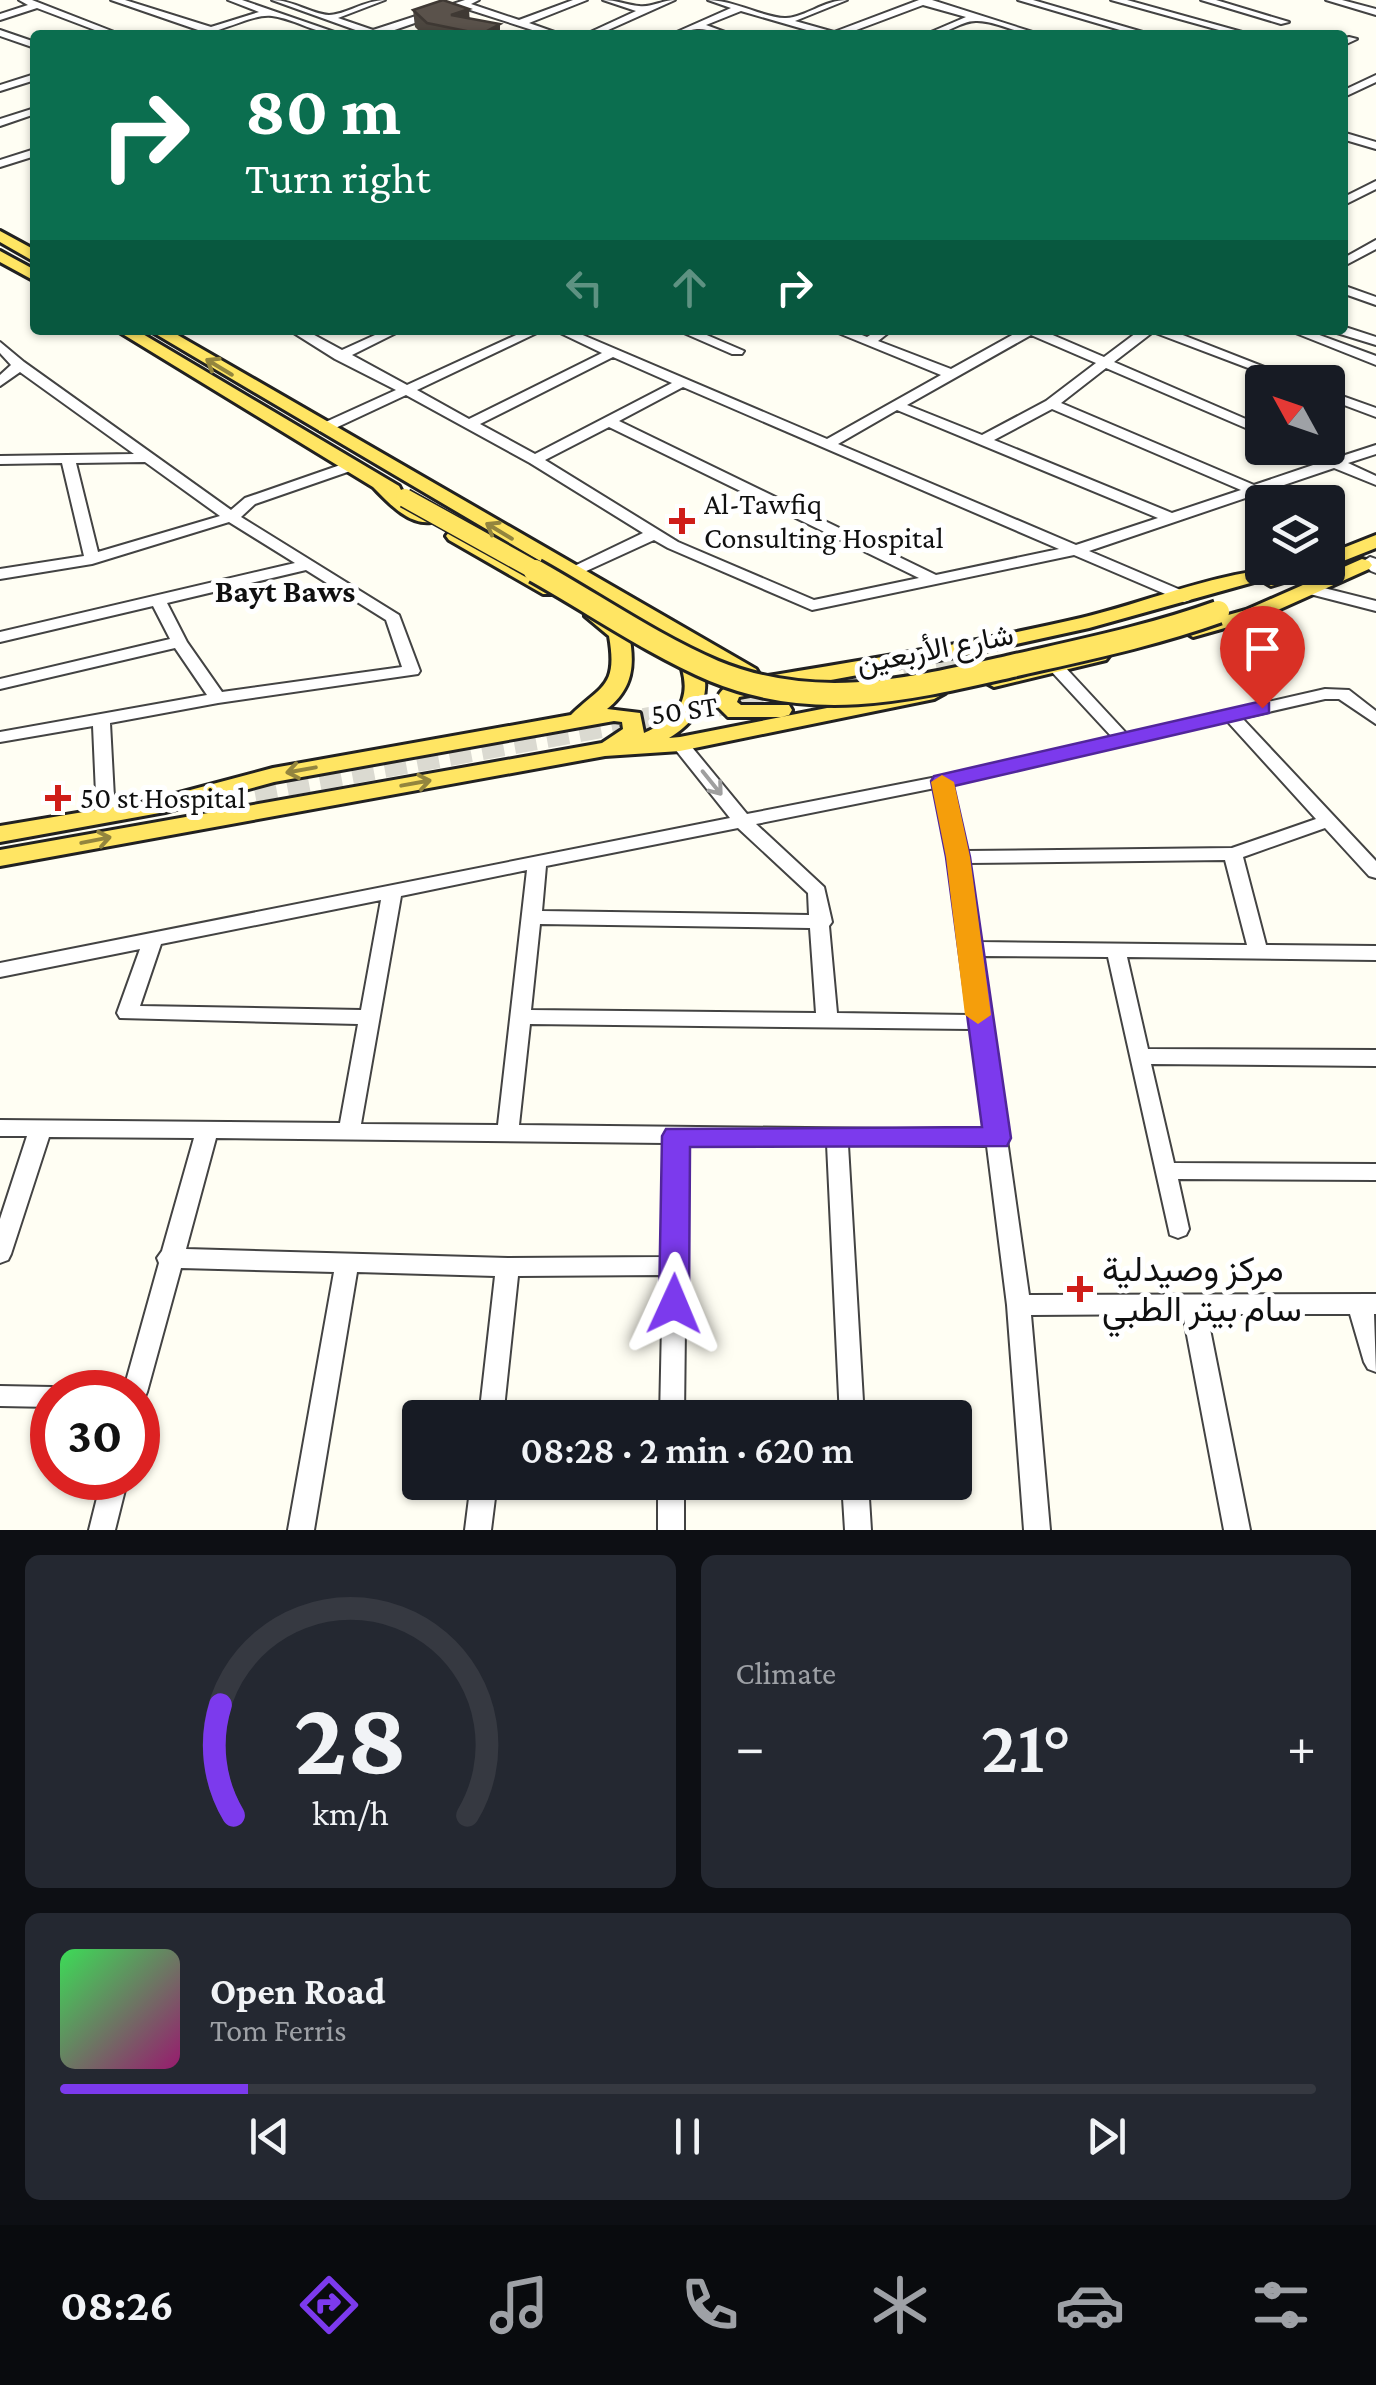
<!DOCTYPE html>
<html lang="en">
<head>
<meta charset="utf-8">
<style>
	body { margin:0; font-family:"Crimson Pro",Vazirmatn,serif; background:#242831; color:#f1f3f6; height:100vh; display:flex; flex-direction:column; font-size:38px; white-space:nowrap }
	* { box-sizing:border-box; margin:0 }
	p { font-size:32px; color:#9ea1a6 }
	.icon { flex:none; width:55px; height:55px; fill:none; stroke:currentColor; stroke-width:2; stroke-linecap:round; stroke-linejoin:round }
	.map { position:relative; height:1530px; overflow:hidden }
	.side { display:flex; flex-direction:column; gap:25px; padding:25px; background:#0d0f14; flex:1 }
	.side>* { flex:none }
	.hud { position:absolute; left:30px; top:30px; width:1318px; height:305px; border-radius:10px; box-shadow:0 2px 8px #0004; background:#0b6e4f; color:#fff; overflow:hidden }
	.needle { width:65px; rotate:310deg }
	.controls { position:absolute; left:1245px; top:365px; display:grid; gap:20px }
	.controls a { display:grid; place-items:center; width:100px; height:100px; border-radius:10px; background:#171b24; box-shadow:0 2px 8px #0004; font-size:50px }
	.speed { position:absolute; left:30px; top:1370px; display:flex; gap:20px; font-size:50px; font-weight:700; text-align:center }
	.speed>* { display:grid; place-content:center; width:130px; height:130px; border-radius:50%; background:#171b24; box-shadow:0 2px 8px #0004; line-height:1 }
	.speed .limit { border:15px solid #d22; background:#fff; color:#111 }
	.pin { position:absolute; display:grid; place-items:center; width:85px; height:85px; color:#fff; margin:-102px -42px; border-radius:50% 50% 50% 0; rotate:-45deg; box-shadow:0 0 10px #0007 }
	.pin .icon { rotate:45deg }
	.me { position:absolute; width:110px; margin:-55px; rotate:1deg; stroke-linejoin:round; filter:drop-shadow(0 0 8px #0008) }
	.turn { display:flex; align-items:center; gap:35px; height:210px; padding:0 50px; font-size:45px }
	.turn .icon { width:130px; height:130px; stroke-width:2.5 }
	.turn b { display:block; font-size:70px; line-height:85px }
	.lanes { display:flex; align-items:center; height:95px; padding:0 50px; background:#0003; justify-content:center; gap:50px; direction:ltr }
	.lanes .off { opacity:.35 }
	.big { font-size:75px; font-weight:600; line-height:1.1 }
	.side .card { flex:1; display:flex; flex-direction:column; justify-content:center; gap:15px; min-width:0; padding:0 35px; border-radius:15px; background:#242831 }
	.side .dial { align-items:center; gap:0 }
	.dial svg { height:260px; overflow:visible; fill:none; stroke:#363941; stroke-width:7; stroke-linecap:round; text-anchor:middle }
	.dial text { fill:#f1f3f6; stroke:none }
	.song { display:flex; align-items:center; gap:30px }
	.cover { width:120px; height:120px; border-radius:15px; background:linear-gradient(135deg,hsl(130 70% 55%),hsl(320 70% 35%)) }
	.played { height:10px; border-radius:5px; background:linear-gradient(90deg,#7c3aed 15%,#363941 15%) }
	.keys { display:flex; justify-content:space-around; direction:ltr }
	.heat { display:flex; justify-content:space-between; align-items:center; font-size:55px; direction:ltr }
	.side .tiles { flex:1; display:grid; gap:25px; grid-template-columns:1fr 1fr }
	.card:last-child { grid-column:span 2 }
	.trip { position:absolute; left:402px; top:1400px; width:570px; height:100px; border-radius:10px; background:#171b24; box-shadow:0 2px 8px #0004; font-weight:600; line-height:100px; text-align:center }
	.menu { display:flex; height:160px; justify-content:space-around; align-items:center; background:#090b0e; color:#9ea1a6 }
	.menu .icon { width:70px; height:70px }
	.menu .on { color:#7c3aed }
	.menu b { font-size:45px; color:#f1f3f6 }
	.map>svg:first-child { display:block }
	.lines { fill:none; stroke-linecap:round; stroke-linejoin:round }
	.minor-tunnel { stroke:#dbdad1; stroke-width:10; stroke-dasharray:10 5; stroke-linecap:butt }
	.major-tunnel { stroke:#dbdad1; stroke-width:22; stroke-dasharray:22 11; stroke-linecap:butt }
	.minor-casing { stroke:#434343; stroke-width:4 }
	.major-casing { stroke:#212121; stroke-width:6 }
	.minor { fill:#fff; fill-rule:evenodd }
	.major { fill:#ffe563; fill-rule:evenodd }
	.major-bridge-far1-casing { stroke:#212121; stroke-width:21; stroke-linecap:butt }
	.major-bridge-casing { stroke:#212121; stroke-width:28; stroke-linecap:butt }
	.major-bridge-far1 { stroke:#ffe563; stroke-width:18 }
	.major-bridge { stroke:#ffe563; stroke-width:22 }
	.wall { fill:#4d4740 }
	.shaded-wall { fill:#3f3934 }
	.building { fill:#5a524b; stroke:#3f3934; stroke-width:2.5 }
	.oneway { stroke:#93853e }
	.oneway2 { stroke:#9f9f9f }
	.route { fill:#7c3aed; stroke:#51269a; stroke-width:2.5 }
	.slow { fill:#f59e0b }
	.poi-dot { fill:#cf1e19; stroke:#fff; stroke-width:4 }
	.labels { text-anchor:middle; stroke-width:10; stroke-linejoin:round; paint-order:stroke }
	.poi-label { font-size:30px; fill:#101010; stroke:#fff; text-anchor:start }
	.street-label { font-size:30px; fill:#101010; stroke:#fff }
	.neighbourhood-label { font-size:32px; font-weight:bold; fill:#101010; stroke:#fff }
	.near-poi-label { font-size:35px; fill:#101010; stroke:#fff; text-anchor:start }
</style>
</head>
<body>
<div class="map">
<svg width="1376" height="1530" viewBox="0 0 1376 1530">
	<rect width="100%" height="100%" fill="#fffef3"/>
	<g class="lines">
		<path class="minor-tunnel" d="M353,31l12,4"/>
		<path class="major-tunnel" d="M222,797l753,-139"/>
		<defs>
			<path id="minor" d="M19,0h13l90,35h-14l-71,-27 -37,12v-6l28,-9z
				M111,0h14l86,27 48,-15 -31,-12h14l101,35c-26,0 -47,-16 -71,-19 -20,-3 -54,19 -80,19l9,-4z
				M272,0c21,0 39,14 57,15 16,0 36,-15 56,-15l-47,18 35,12 92,-30h14l-8,4 48,16 54,-20h14l-58,23 34,12h-15l-87,-28 -81,28h-18l2,-2z
				M603,0c14,0 24,5 36,6 12,2 23,-6 36,-6l-78,35h-13l52,-24z
				M708,0c26,0 59,19 78,18 20,-1 38,-18 61,-18l-52,21 39,11 85,-32h13l110,35c-24,0 -45,-14 -65,-14 -16,-1 -30,14 -47,14l1,-3 35,-15 -43,-12 -80,30h-19l-83,-24 -35,14 27,10c-12,0 -26,-7 -36,-6 -10,1 -16,6 -27,6l61,-27z
				M1018,0h15l120,35h-16z
				M1111,0h16l126,35h-16z
				M1201,0h15l73,22 -8,2z
				M1326,0h16l34,9v6z
				M0,30l35,12v6l-35,-12z
				M1349,37l8,2 -15,7v-7z
				M35,74v6l-35,11v-6z
				M1376,75v7l-34,16v-7z
				M35,108v6l-35,12v-7z
				M1342,132l34,10v7l-34,-10z
				M35,149v7l-35,11v-7z
				M1376,181v8l-34,17v-8z
				M1376,240v9l-34,18v-8z
				M1342,285l34,12v8l-34,-12z
				M1342,326l34,11v8l-39,-12 -1,-3h6z
				M289,330h16l37,20 44,-20h16l-50,25 55,30 120,-55h16l-126,60 52,29 133,-66 -48,-23h17l256,109 114,-64 -110,-45h18l18,7 11,-7h14l-14,11 73,28 70,-39h20l63,27 36,-27h30l133,52h-18l-132,-50 -39,30 148,64v9l-156,-67 -45,35 193,82 68,-23 -26,-11 -2,-3h18l24,10 40,-13v9l-28,9 28,13v9l-42,-17 -245,83 101,43 2,3 -2,3 -6,2 -110,-47 -262,55 -144,-62 -14,-8 -83,38 -5,-2 -3,-3 3,-3 77,-37 -113,-70 -124,-68 -77,36h-10v-6l77,-35 -61,-31zM1031,335l65,28 -50,38 -64,34 -75,-30zM613,357l59,26 -137,71 -55,-30zM683,387l376,162 -123,26 -317,-154zM1052,409l189,81 -69,23 -178,-73zM897,410l261,108 -82,27 -238,-101zM609,427l310,151 -105,22 -136,-58 -133,-82z
				M677,330h18l49,21 -2,3h-10z
				M1288,330h18l70,26v9z
				M0,342l24,20 207,148 14,-12 101,-35h10v6l-101,35 -14,13 158,98 21,56 -2,3 -200,29 -108,20 5,93 -9,6 -9,-6 -4,-90 -93,16v-10l207,-37 -32,-47 -175,41v-10l170,-40 -17,-33 -153,36v-10l295,-69 -66,-41 -137,42 -92,15v-10l84,-13 -22,-93 -62,1v-8l134,-2 -114,-82 -20,14v-11l11,-10 -11,-12zM145,462l75,54 -122,36 -22,-89zM306,570l80,50 16,47 -180,25 -35,-50 -20,-39z
				M1328,391l48,17v9l-48,-18z
				M1370,557l6,2v14l-5,-2 -9,-9z
				M1308,584l68,17v10l-74,-19 -2,-3 2,-3z
				M1057,663l6,2 64,69 198,-45 24,1 27,21v13l-37,-25h-14l-83,19 134,143v17l-7,-2 -44,-48 -82,29 23,88 110,1v14l-249,-3 21,92 228,1v16l-225,-2 23,99 202,1v16l-198,-1 11,50 -3,6 -8,3 -8,-3 -62,-278 -127,-1 48,339 347,-1v20h-2l2,58 -8,-3 -4,-7 -14,-48h-143l43,216h-26l-41,-216 -152,1 19,215h-26l-17,-225 -20,-159 -139,-1 16,273h-24l-13,-274 -140,-1 -3,275h-24l3,-143 -145,1 -15,142h-24l16,-142 -138,-4 -43,258h-26l46,-258 -153,-4 -34,124 -3,7 -6,2v-9h-15l36,-129 -2,-5 5,-7 32,-113 -145,-1 -38,117 -3,6 -8,3v-44l27,-83h-27v-16l340,3 18,-99 -238,-6 -3,-5 23,-64 -140,28v-14l730,-145 -59,-74 9,-5 6,1 61,74 195,-38 170,-39 -61,-66 -2,-3 2,-3zM1227,721l89,98 -84,29 -266,3 -14,-67zM935,788l14,69 20,158 -132,-2 -8,-87 3,-4 -8,-35 -68,-63zM738,828l70,65 1,22 -267,-4 4,-45zM1225,860l22,85 -268,-3 -11,-79zM527,870l-29,255 -137,-1 40,-228zM381,900l-20,110 -221,-4 21,-62zM540,924l270,4 6,85 -285,-3zM530,1024l441,5 13,101 -465,-5zM216,1138l449,5 -2,114 -155,1 -322,-9z
				M0,1386l52,1 10,5h-10v15l-52,-1z
				M102,1478h26l-13,52h-26z
				M471,1482h26l-6,48h-26z
				M658,1482h26v48h-26z
				M842,1482h26l3,48h-26z"/>
			<path id="major" d="M0,231l35,19v12l-35,-20z
				M0,251l35,19v11l-35,-19z
				M116,330h20l263,156 6,12 29,20 -3,4c-23,3 -43,-20 -58,-35z
				M149,330h20l587,339 3,5 -3,4c108,-18 217,-35 325,-60 79,-19 157,-56 239,-50l-3,4 -46,14 -10,-6 -172,48 -118,26 -232,43 -2,5 4,3h48l3,5 -3,5 -8,2h-53l-13,-13c5,-17 15,-21 31,-24l-50,-27c20,36 6,65 -27,85l11,-1 254,-50 11,6 -11,6 -254,52 -75,5 -605,110v-16l602,-107 21,-14 -1,-7 -8,-1 -340,61 -109,30 -165,30v-16l149,-25 124,-33 298,-53c31,-30 47,-28 38,-79l-24,-20 3,-4h14l27,22c6,31 4,54 -22,75l33,4 4,20c43,-18 50,-44 30,-84l7,-5z
				M456,530l101,56 3,4 -3,4h-14l-94,-54 -3,-4 3,-4z
				M1376,535v13l-48,19v-13z
				M1362,559l7,2 3,4 -3,4 -109,49 -67,19 -10,-6 3,-4 60,-17z
				M1099,650l10,6 -3,4 -112,27 -11,-6 3,-5z"/>
		</defs>
		<use href="#minor" class="minor-casing"/>
		<use href="#major" class="major-casing"/>
		<use href="#minor" class="minor"/>
		<use href="#major" class="major"/>
		<defs>
			<path id="major-bridge-far1" d="M405,498l135,75"/>
			<path id="major-bridge" d="M535,571c59,33 118,74 179,100 102,42 196,18 298,-5 70,-16 139,-30 206,-54"/>
		</defs>
		<use href="#major-bridge-far1" class="major-bridge-far1-casing"/>
		<use href="#major-bridge" class="major-bridge-casing"/>
		<use href="#major-bridge-far1" class="major-bridge-far1"/>
		<use href="#major-bridge" class="major-bridge"/>
	</g>
	<path class="wall" d="M469,9v9l31,17h-77l-8,-8 -2,-17z"/>
	<path class="shaded-wall" d="M469,9l1,16 -19,-10z
		M500,24v11h-19v-1z"/>
	<path class="building" d="M443,0l26,9 -18,6 49,9 -19,10 -54,-11 -14,-13z"/>
	<defs><path id="oneway-shaft" d="M-6 0H5M1.5-3L5.5 0L1.5 3" fill="none" stroke-width="1.6" stroke-linecap="round" stroke-linejoin="round" transform="scale(2.5)"/></defs>
	<g class="oneway">
		<use href="#oneway-shaft" transform="translate(219 367) rotate(-149)"/>
		<use href="#oneway-shaft" transform="translate(499 531) rotate(-149)"/>
		<use href="#oneway-shaft" transform="translate(301 770) rotate(170)"/>
		<use href="#oneway-shaft" transform="translate(416 783) rotate(-10)"/>
		<use href="#oneway-shaft" transform="translate(96 840) rotate(-11)"/>
	</g>
	<use class="oneway2" href="#oneway-shaft" transform="translate(712 783) rotate(51)"/>
	<path class="route" d="M1262,701l7,2v10l-315,73 16,71 41,281 -4,8 -317,1 -1,157 -5,8 -10,4 -11,-4 -4,-8 3,-168 4,-7 316,-2 -36,-270 -15,-76 3,-5z"/>
	<path class="slow" d="M942,775l12,7 16,75 21,158 -13,9 -13,-9 -19,-158 -15,-75z"/>
	<g class="poi-dot">
		<path d="M677 506h10v10h10v10h-10v10h-10v-10h-10v-10h10z"/>
		<path d="M53 783h10v10h10v10h-10v10h-10v-10h-10v-10h10z"/>
		<path d="M1075 1274h10v10h10v10h-10v10h-10v-10h-10v-10h10z"/>
	</g>
	<g class="labels">
		<g class="poi-label">
			<text x="704" y="514">Al-Tawfiq<tspan x="704" dy="34">Consulting Hospital</tspan></text>
			<text x="80" y="808">50 st Hospital</text>
		</g>
		<g class="street-label">
			<text transform="translate(935 649) rotate(-11)" y="10">شارع الأربعين</text>
			<text transform="translate(684 710) rotate(-8)" y="10">50 ST</text>
		</g>
		<g class="neighbourhood-label">
			<text x="285" y="602">Bayt Baws</text>
		</g>
		<g class="near-poi-label">
			<text x="1102" y="1281">مركز وصيدلية<tspan x="1102" dy="40">سام بيتر الطبي</tspan></text>
		</g>
	</g>
</svg>
<div class="controls">
<a><svg class="needle" viewBox="-14 -14 28 28"><path d="M0-13l5 13h-10z" fill="#e53935"/><path d="M0 13l5-13h-10z" fill="#9ea1a6"/></svg></a>
<a><svg class="icon" aria-label="layers" viewBox="0 0 24 24"><path d="M12 4l9 5-9 5-9-5zM3 14l9 5 9-5"/></svg></a>
</div>
<div class="speed"><div class="limit">30</div></div>
<div class="pin" style="left:1262px;top:708px;background:#d93025"><svg class="icon" aria-label="arrive" viewBox="0 0 24 24"><path d="M6 21V4h12l-3 4 3 4H6"/></svg></div>
<svg class="me" style="left:674px;top:1304px" viewBox="-20 -20 40 40"><path d="M0-17L14 15 0 8-14 15z" fill="#7c3aed" stroke="#fff" stroke-width="4"/></svg>
<div class="trip">08:28 · 2 min · 620 m</div>
<div class="hud">
<div class="turn"><svg class="icon" aria-label="right" viewBox="0 0 24 24"><path d="M7 20v-9h11M14 6l5 5-5 5"/></svg><div><b>80 m</b>Turn right</div></div>
<div class="lanes"><svg class="icon off" aria-label="left" viewBox="0 0 24 24"><path d="M17 20v-9H6M10 6l-5 5 5 5"/></svg><svg class="icon off" aria-label="ahead" viewBox="0 0 24 24"><path d="M12 20V5M6 11l6-6 6 6"/></svg><svg class="icon" aria-label="right" viewBox="0 0 24 24"><path d="M7 20v-9h11M14 6l5 5-5 5"/></svg></div>
</div>
</div>
<section class="side">
<div class="tiles">
<div class="card dial"><svg viewBox="0 0 100 80">
<path d="M14 69A42 42 0 1 1 86 69"/>
<path d="M14 69A42 42 0 0 1 10 35" stroke="#7c3aed"/>
<text x="50" y="56" font-size="32" font-weight="700">28</text>
<text x="50" y="72" font-size="11">km/h</text>
</svg></div>
<div class="card"><p>Climate</p>
<div class="heat"><a>−</a><b class="big">21°</b><a>+</a></div>
</div>
<div class="card">
<div class="song"><i class="cover"></i><div><b>Open Road</b><p>Tom Ferris</p></div></div>
<div class="played"></div>
<div class="keys"><svg class="icon" aria-label="previous" viewBox="0 0 24 24"><path d="M18 5L8 12l10 7zM5 5v14"/></svg><svg class="icon" aria-label="pause" viewBox="0 0 24 24"><path d="M8 5v14M16 5v14"/></svg><svg class="icon" aria-label="next" viewBox="0 0 24 24"><path d="M6 5l10 7-10 7zM19 5v14"/></svg></div>
</div>
</div>
</section>
<nav class="menu">
<b>08:26</b>
<svg class="icon on" aria-label="directions" viewBox="0 0 24 24"><path d="M12 3l9 9-9 9-9-9zM9 14v-3h6M13 9l2 2-2 2"/></svg>
<svg class="icon" aria-label="music" viewBox="0 0 24 24"><path d="M9 18V5l10-2v13"/><circle cx="6" cy="18" r="3"/><circle cx="16" cy="16" r="3"/></svg>
<svg class="icon" aria-label="phone" viewBox="0 0 24 24"><path d="M5 4h4l2 5-3 2q2 4 5 5l2-3 5 2v4C11 20 4 13 5 4z"/></svg>
<svg class="icon" aria-label="climate" viewBox="0 0 24 24"><path d="M12 3v18M4 7l16 10M4 17L20 7"/></svg>
<svg class="icon" aria-label="car" viewBox="0 0 24 24"><path d="M5 17H2v-5l4-1 3-4h7l3 4 3 1v5h-3M9 17h6M6 11h13"/><circle cx="7" cy="17" r="2"/><circle cx="17" cy="17" r="2"/></svg>
<svg class="icon" aria-label="filters" viewBox="0 0 24 24"><path d="M4 7h16M4 17h16"/><circle cx="9" cy="7" r="2"/><circle cx="15" cy="17" r="2"/></svg>
</nav>
</body>
</html>
